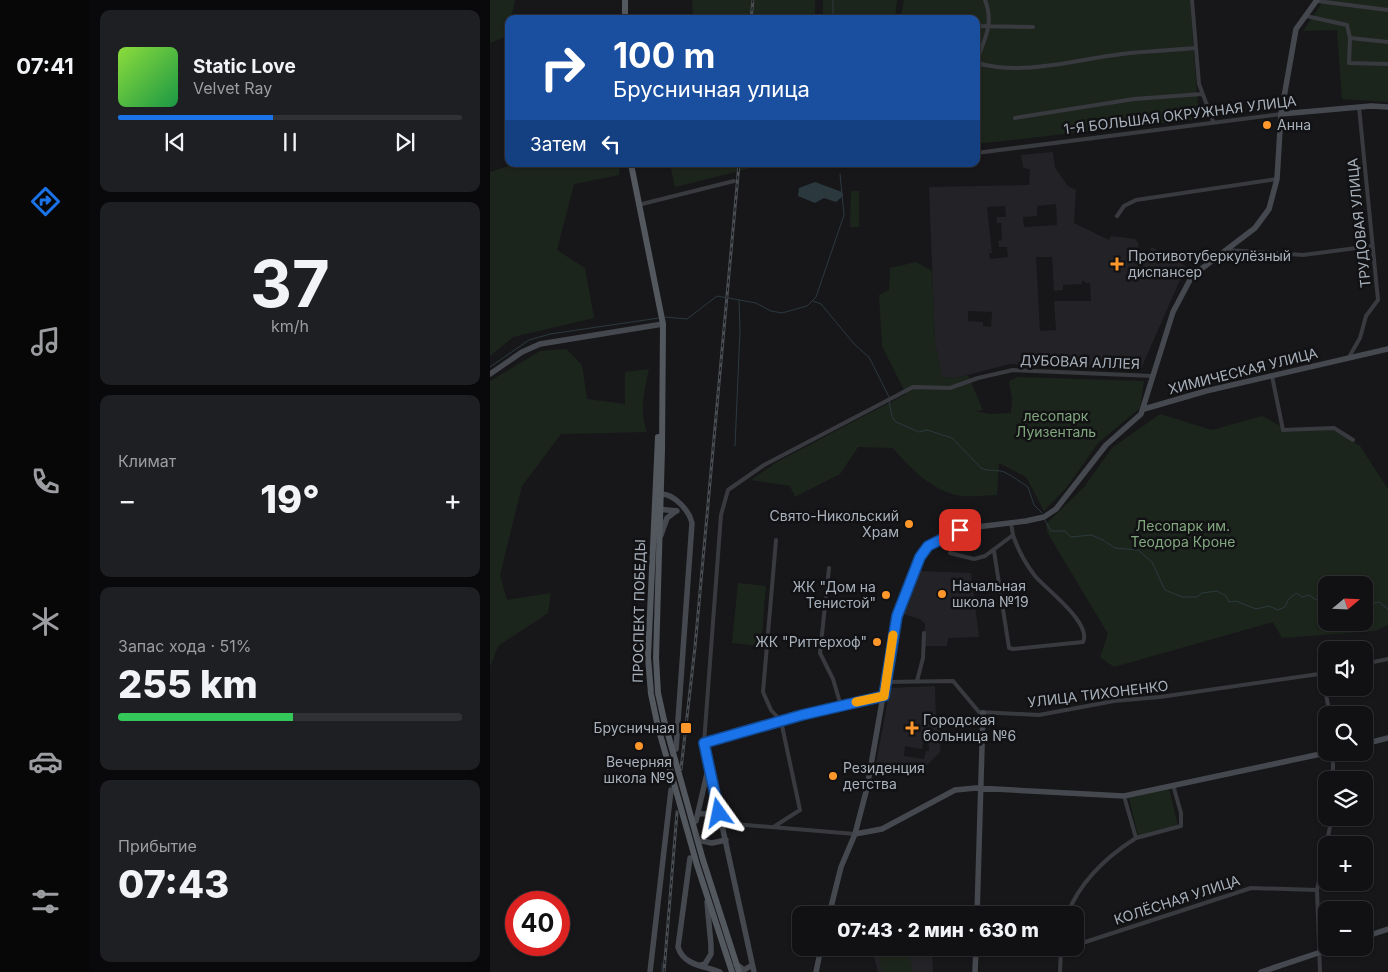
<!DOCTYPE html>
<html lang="ru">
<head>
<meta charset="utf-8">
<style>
	body { margin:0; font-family:Inter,sans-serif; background:#1e1f22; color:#f1f3f6; height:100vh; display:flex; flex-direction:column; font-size:19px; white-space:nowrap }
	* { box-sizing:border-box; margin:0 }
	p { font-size:16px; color:#9c9da0 }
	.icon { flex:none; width:28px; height:28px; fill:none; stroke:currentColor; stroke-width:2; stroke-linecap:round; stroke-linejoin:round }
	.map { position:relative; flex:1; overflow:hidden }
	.details { display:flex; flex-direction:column; gap:10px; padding:10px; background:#09090b; width:400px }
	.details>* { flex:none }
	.hud { position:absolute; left:15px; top:15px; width:475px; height:152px; border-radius:10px; box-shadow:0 1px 4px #0004,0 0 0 1px #303134; background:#1a4fa0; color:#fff; overflow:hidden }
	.needle { width:32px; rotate:71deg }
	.buttons { position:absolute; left:828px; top:576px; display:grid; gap:10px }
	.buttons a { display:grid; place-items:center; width:55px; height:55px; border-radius:10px; background:#111114; box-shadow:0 1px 4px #0004,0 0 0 1px #303134; font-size:25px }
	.speed { position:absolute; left:15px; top:891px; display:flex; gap:10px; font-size:25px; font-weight:700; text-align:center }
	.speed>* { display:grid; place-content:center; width:65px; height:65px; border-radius:50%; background:#111114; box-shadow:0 1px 4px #0004,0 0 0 1px #303134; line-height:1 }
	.speed .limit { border:8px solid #d22; background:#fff; color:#111 }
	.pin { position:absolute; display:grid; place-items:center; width:42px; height:42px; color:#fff; margin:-21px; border-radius:10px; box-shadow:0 2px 8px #0006 }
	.me { position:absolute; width:55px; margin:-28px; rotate:348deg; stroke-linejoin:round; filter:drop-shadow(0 0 4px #0008) }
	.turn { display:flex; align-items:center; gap:18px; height:105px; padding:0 25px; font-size:22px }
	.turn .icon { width:65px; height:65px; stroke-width:2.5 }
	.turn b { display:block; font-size:35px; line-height:42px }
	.then { display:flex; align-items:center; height:48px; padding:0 25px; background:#0003; gap:10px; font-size:19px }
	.big { font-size:38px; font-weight:800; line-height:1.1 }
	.details .widget { flex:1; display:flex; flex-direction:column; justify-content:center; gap:8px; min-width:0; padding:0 18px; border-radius:10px; background:#1e1f22 }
	.details .dial { align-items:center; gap:0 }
	.dial b { font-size:65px; line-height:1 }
	.song { display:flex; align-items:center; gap:15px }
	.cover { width:60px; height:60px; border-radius:8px; background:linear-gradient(135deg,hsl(90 70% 55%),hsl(140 70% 35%)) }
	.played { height:5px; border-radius:2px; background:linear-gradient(90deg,#1a73e8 45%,#303134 45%) }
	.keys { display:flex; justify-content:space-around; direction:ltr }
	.heat { display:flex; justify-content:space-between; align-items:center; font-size:28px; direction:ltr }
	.charge { height:8px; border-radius:4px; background:linear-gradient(90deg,#34c759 51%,#303134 0) }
	.trip { position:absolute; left:302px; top:906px; width:292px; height:50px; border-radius:10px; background:#111114; box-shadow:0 1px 4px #0004,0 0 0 1px #303134; font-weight:800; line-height:50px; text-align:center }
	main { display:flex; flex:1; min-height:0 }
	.menu { display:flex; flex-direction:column; width:90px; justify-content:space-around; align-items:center; background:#070708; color:#9c9da0 }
	.menu .icon { width:35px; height:35px }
	.menu .current { color:#1a73e8 }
	.menu b { font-size:22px; color:#f1f3f6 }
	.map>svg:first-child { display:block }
	.built { fill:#232327; fill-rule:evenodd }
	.green { fill:#1c251c; fill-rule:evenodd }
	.water { fill:#2b393f }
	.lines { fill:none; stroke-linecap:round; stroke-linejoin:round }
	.stream { stroke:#2b393f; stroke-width:1 }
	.street { stroke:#383a3f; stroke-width:4 }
	.secondary { stroke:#45494f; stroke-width:5.5 }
	.primary { stroke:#53575e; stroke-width:6 }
	.rail-casing { stroke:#4a4e54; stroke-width:3 }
	.rail { stroke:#121215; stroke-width:1; stroke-dasharray:4; stroke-linecap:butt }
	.primary-bridge { stroke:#53575e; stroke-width:6 }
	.route-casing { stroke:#114b97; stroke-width:12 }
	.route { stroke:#1a73e8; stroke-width:9 }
	.slow { stroke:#f59e0b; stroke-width:9 }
	.poi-dot { fill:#ff972a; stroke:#121215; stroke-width:2 }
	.labels { text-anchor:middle; stroke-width:5; stroke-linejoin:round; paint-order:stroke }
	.street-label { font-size:14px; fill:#a8b1bb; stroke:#121215 }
	.poi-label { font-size:14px; fill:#a8b1bb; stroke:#121215; text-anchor:start }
	.park-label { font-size:14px; fill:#81a87d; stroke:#121215 }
</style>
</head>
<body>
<main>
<nav class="menu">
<b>07:41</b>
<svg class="icon current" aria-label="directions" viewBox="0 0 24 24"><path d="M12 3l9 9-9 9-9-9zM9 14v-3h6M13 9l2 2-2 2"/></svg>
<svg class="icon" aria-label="music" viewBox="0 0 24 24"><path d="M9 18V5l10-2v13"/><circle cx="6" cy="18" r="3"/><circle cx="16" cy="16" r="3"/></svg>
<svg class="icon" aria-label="phone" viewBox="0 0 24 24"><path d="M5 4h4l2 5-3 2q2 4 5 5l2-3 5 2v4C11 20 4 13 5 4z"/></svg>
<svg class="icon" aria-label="climate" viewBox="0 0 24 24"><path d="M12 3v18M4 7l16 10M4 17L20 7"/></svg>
<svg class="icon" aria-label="car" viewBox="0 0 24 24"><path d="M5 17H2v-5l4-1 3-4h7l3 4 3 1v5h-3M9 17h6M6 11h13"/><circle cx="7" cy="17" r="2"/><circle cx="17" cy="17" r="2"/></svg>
<svg class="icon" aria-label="filters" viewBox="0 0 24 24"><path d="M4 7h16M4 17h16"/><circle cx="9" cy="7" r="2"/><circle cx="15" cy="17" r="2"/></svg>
</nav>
<section class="details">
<div class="widget">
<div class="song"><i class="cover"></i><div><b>Static Love</b><p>Velvet Ray</p></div></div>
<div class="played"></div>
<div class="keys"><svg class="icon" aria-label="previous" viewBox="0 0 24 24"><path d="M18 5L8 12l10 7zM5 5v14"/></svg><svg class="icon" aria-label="pause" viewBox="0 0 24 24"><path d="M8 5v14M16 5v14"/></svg><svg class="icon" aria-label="next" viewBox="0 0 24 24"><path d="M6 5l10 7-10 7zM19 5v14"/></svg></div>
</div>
<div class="widget dial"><b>37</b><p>km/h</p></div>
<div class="widget"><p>Климат</p>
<div class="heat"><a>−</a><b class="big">19°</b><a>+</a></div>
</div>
<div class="widget"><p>Запас хода · 51%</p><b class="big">255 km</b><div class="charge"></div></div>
<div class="widget"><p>Прибытие</p><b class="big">07:43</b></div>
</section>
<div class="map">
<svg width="898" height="972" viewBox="0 0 898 972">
	<rect width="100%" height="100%" fill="#17171a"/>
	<path class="built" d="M563,152l2,16 13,18 8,4 -2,33 35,17 2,-4 24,3 3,4 1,12 10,1 2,-9 22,10 16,12 -9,11 -40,91 -130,-7 -54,14 -14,-1 -7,-34 -6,-156 100,-2 1,-15 -7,-3 -2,-12zM566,204l1,21 -33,2 -1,-10 14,-1v-10zM515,206l1,11h-10l1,6h4l1,17 -4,1 1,6h8l1,10 -18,2 -1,-6h3l-5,-46zM546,257h16l2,34 9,-1v-5l19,-1v-3h3v2h5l1,18h-37l2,29 -16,1zM478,311l24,1 -1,15 -8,-1v-4l-15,-1z
		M430,571l51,2 8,64 -31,1 -1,8h-22v-22l-5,-5 -17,-5z
		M445,686l1,32h6l-2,34 -13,13 -16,4h-36l15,-81zM434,740l4,1 1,7v3h-3l-2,8 -20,-3 1,-10 17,3z
		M382,948h60l1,24h-55z"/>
	<path class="green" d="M0,0h25l-4,19h-2l-1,17 -18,7z
		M202,0h123v19h-122z
		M333,0h74l-2,19h-72z
		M414,0h286l9,119 -223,25v-125h-76z
		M834,0h64v102l-46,-3 -5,-69 -34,1z
		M25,164h105l-1,11 -45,9 -17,66 28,18 9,50 -81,19 -23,19v-184z
		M180,164h86l-1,3 -80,20z
		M361,191h8v36h-9z
		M426,262l16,9 3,72 7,34 14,1 12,-3 15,35 -8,1 15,3 21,-1 1,-14 -3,-18 9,-4 126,4 -4,27 -42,35 -31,44 -23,24 -18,-34 -27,-14 -2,32c-11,0 -24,2 -35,1 -29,-4 -51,-27 -69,-48l-35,-1 -18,27 -45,23 -5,-11 -39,-6 26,-18 129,-68 -24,-48 -3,-51 10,-5 1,-22z
		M76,349l16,16 5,34 38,5v-32l24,-3c-5,23 -10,41 -2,63l-86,2 -39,52 -22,89 7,25 44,-7 -3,20 -50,33 -8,21v-286l50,-30z
		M670,414l52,16 50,-14 30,16 39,-3 29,17 28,43v136l-13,6 -93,7 -9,-16 -159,45 -14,-10 8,-23 -61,-102 -1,-8 38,-37 28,-39zM836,585h38v37h-38z
		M248,583l28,3 -5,60 -29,-3z
		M679,788l9,38 -40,10 -9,-38z
		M390,948h28l5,24h-31l-3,-15z"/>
	<path class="water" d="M325,182l27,10 1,4 -7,6 -12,-4 -9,5 -17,-7 1,-8z"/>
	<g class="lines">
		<path class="stream" d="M343,0v19
			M323,301l8,3 34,41 14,12 20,40
			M175,317l22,2 30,-23 39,7 15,8 11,2 25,-7 9,-9 28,-82 -4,-41
			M0,367l39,-27 21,-6 109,-16
			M399,401l3,16 4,5 23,10 8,-2 25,8 29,30c8,4 15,1 23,4 9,4 16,10 24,15l6,18 8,8
			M245,446l5,-116 -1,-30
			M555,520l6,11h14l6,6 20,-2 10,4 14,9 23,2 14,12 13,28 17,7h15l5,-4 15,-2 9,5 3,6 7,-1 20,8 13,-3 9,4 7,-3 3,-7 8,-7 6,4 7,-2 7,5 5,-2 5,-8
			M874,605l15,-3 9,7
			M172,972v-9"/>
		<path class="street" d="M702,0l7,84 14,37
			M827,1l71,9
			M816,16l41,9 3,13 -1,25 39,1
			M486,26l57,1
			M860,38l38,4
			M487,63c49,14 103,-5 153,-10 22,-2 44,-3 66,-5
			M486,64c7,-24 19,-38 9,-64
			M525,118l119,-19 68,-5
			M486,153l305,-39
			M148,205l96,-24
			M627,216l7,-10 12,-6 141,-21
			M737,250l76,5 69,-9
			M859,357l11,-19 6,-22 12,-16 -19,-193
			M782,376l11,54 51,-2 19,12
			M504,551l15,97 4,1 70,-7c9,-19 -36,-52 -48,-66 -10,-13 -17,-26 -22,-41
			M460,553l24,6 11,-3 28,-21 -2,-12
			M339,568l-9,85 13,26 8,27
			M874,664l24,-5
			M832,674l8,41
			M427,681l6,-23 1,-25
			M396,682l67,-1 26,31 60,3 75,-14 46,-4 166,-24
			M214,743l17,-228 7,-25 36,-25 149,-78 37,1 28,-10 35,-8 140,6
			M843,780v-28
			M231,823l134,11
			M285,826l25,-16 -19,-89 -10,-11 -8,-18 13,-152
			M646,838l45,-12v-13l-8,-28
			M836,845l6,-27
			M577,915c13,-34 39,-58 69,-77l-12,-42
			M586,945l175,-57 66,2
			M570,972l1,-24
			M830,972l-3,-82 9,-44"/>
		<path class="secondary" d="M791,114l90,-8 17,1
			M0,374l32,-22 18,-8 123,-20
			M654,409l62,-18 182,-42
			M171,494c13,0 28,16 31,29l-16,226
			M167,509l20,2
			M171,535l6,-17 9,-7
			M874,744l24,-6
			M208,814l21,-1
			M206,821l13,-56
			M365,834l27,-5 73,-39 21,-2 148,8 206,-44
			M212,841l10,2 14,-3
			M200,858l-12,89c5,18 26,19 42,25
			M339,915l12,-48 14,-33 12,-46 30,-172 23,-59 8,-12 32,-16 66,-8 18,-4 12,-8 50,-64 35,-31 32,-102 19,-36 63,-48 14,-19 8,-30 4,-65 15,-85 21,-29
			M487,915l6,-202
			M874,937l24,-8
			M246,964l8,6 8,-5
			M211,965l4,-1 6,-10v-9l-4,-43
			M160,972l21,-182
			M264,972l-50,-229 98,-28 82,-19
			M326,972l5,-24
			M485,972l1,-24
			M771,972l72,-24"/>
		<path class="primary" d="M135,0v19
			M141,164l32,160 -1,126 -6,208 2,35 6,27
			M168,727l-7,-33 -3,-37 10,-220
			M213,860l36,112
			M207,865l35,107"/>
		<defs>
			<path id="rail" d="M261,19l2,-19
				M191,769l14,-122 44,-483
				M174,972l13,-160"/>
		</defs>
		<use href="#rail" class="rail-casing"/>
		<use href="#rail" class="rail"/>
		<path class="primary-bridge" d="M174,720l39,140
			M168,727l39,138"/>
	</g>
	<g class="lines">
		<defs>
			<path id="route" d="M229,813l-15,-70 98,-28 82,-19 13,-80 23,-59 8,-11 32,-16"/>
		</defs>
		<use href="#route" class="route-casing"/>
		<use href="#route" class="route"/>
		<path class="slow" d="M366,702l28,-6 9,-61"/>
	</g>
	<g class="poi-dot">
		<circle cx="777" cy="125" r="5"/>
		<path d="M624.5 256.5h5v5h5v5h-5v5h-5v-5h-5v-5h5z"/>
		<circle cx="419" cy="524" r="5"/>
		<circle cx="452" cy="594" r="5"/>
		<circle cx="396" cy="595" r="5"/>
		<circle cx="387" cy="642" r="5"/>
		<rect x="190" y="722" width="12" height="12" rx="2.5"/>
		<path d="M419.5 720.5h5v5h5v5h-5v5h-5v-5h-5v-5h5z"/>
		<circle cx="149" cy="746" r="5"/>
		<circle cx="343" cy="776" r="5"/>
	</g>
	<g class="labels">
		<g class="street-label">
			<text transform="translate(690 115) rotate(-7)" y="5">1-Я БОЛЬШАЯ ОКРУЖНАЯ УЛИЦА</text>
			<text transform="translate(869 223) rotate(-96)" y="5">ТРУДОВАЯ УЛИЦА</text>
			<text transform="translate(590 362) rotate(2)" y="5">ДУБОВАЯ АЛЛЕЯ</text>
			<text transform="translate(753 371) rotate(-14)" y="5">ХИМИЧЕСКАЯ УЛИЦА</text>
			<text transform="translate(149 611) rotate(-89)" y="5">ПРОСПЕКТ ПОБЕДЫ</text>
			<text transform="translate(608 694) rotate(-7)" y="5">УЛИЦА ТИХОНЕНКО</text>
			<text transform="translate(687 900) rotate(-18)" y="5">КОЛЁСНАЯ УЛИЦА</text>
		</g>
		<g class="poi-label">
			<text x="787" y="130">Анна</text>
			<text x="638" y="261">Противотуберкулёзный<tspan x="638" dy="16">диспансер</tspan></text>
			<text x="409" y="521" text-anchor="end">Свято-Никольский<tspan x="409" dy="16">Храм</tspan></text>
			<text x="462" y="591">Начальная<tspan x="462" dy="16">школа №19</tspan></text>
			<text x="386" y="592" text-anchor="end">ЖК "Дом на<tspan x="386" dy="16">Тенистой"</tspan></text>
			<text x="377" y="647" text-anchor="end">ЖК "Риттерхоф"</text>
			<text x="433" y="725">Городская<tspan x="433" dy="16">больница №6</tspan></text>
			<text x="185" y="733" text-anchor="end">Брусничная</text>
			<text x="149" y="767" text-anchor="middle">Вечерняя<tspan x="149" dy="16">школа №9</tspan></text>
			<text x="353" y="773">Резиденция<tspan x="353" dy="16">детства</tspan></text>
		</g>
		<g class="park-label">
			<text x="566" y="421">лесопарк<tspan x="566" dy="16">Луизенталь</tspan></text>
			<text x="693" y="531">Лесопарк им.<tspan x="693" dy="16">Теодора Кроне</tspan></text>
		</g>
	</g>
</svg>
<div class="buttons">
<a><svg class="needle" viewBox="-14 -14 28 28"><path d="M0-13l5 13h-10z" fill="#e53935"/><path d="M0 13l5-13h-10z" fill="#9c9da0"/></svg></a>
<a><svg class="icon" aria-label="sound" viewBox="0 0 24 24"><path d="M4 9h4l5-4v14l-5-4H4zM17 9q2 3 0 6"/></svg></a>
<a><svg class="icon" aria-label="search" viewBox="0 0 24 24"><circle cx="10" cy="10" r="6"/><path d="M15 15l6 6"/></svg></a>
<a><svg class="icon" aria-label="layers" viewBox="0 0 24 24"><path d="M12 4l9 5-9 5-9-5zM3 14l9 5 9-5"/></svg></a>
<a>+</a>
<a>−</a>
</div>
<div class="speed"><div class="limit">40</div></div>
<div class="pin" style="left:470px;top:530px;background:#d93025"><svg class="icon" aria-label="arrive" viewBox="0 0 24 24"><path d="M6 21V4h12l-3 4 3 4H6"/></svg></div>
<svg class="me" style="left:229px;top:813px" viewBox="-20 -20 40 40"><path d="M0-17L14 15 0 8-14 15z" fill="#1a73e8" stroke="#fff" stroke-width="4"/></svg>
<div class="trip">07:43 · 2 мин · 630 m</div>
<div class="hud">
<div class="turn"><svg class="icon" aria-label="right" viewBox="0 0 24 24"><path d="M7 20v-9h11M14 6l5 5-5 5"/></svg><div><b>100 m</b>Брусничная улица</div></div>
<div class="then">Затем<svg class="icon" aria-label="left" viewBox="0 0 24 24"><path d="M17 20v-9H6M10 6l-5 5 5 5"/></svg></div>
</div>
</div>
</main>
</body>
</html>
